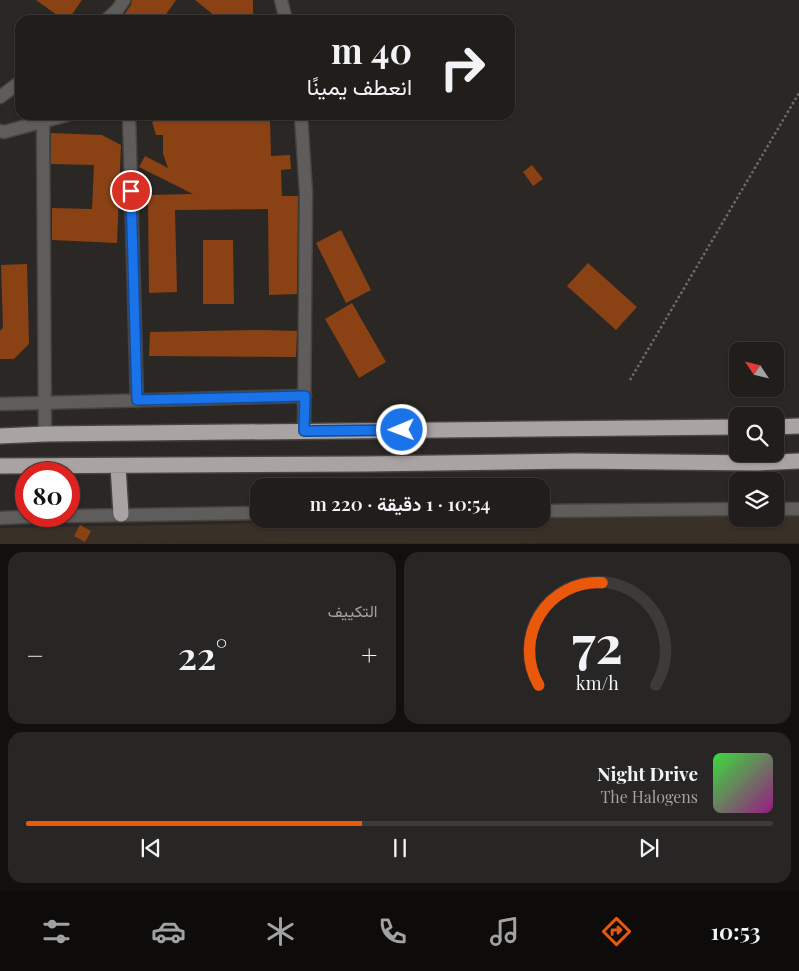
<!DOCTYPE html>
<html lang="ar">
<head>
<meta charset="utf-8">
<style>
	body { margin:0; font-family:"Playfair Display",Vazirmatn,serif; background:#282624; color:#f1f3f6; direction:rtl; height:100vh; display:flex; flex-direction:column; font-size:19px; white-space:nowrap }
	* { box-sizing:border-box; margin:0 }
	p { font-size:16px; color:#a2a2a3 }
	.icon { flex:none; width:28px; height:28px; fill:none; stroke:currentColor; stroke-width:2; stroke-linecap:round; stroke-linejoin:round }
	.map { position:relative; height:544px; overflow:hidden; direction:ltr }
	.details { display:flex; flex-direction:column; gap:8px; padding:8px; background:#12100f; flex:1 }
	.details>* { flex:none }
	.banner { position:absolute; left:15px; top:15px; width:500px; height:105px; border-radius:15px; box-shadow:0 1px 4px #0004,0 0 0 1px #3d3b3a; direction:rtl; background:#201d1b; color:#f1f3f6; overflow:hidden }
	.needle { width:32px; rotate:305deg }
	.controls { position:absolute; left:729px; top:342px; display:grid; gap:10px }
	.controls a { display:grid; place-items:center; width:55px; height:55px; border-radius:10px; background:#201d1b; box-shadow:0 1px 4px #0004,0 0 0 1px #3d3b3a; font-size:25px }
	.speed { position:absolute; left:15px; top:462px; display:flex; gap:10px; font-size:25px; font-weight:700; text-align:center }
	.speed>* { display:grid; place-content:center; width:65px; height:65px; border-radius:50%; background:#201d1b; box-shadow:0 1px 4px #0004,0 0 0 1px #3d3b3a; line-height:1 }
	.speed .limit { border:8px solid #d22; background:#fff; color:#111 }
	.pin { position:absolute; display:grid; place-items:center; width:42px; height:42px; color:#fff; margin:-21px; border:2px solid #fff; border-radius:50%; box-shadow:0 1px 5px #0007 }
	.me { position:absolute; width:55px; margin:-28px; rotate:269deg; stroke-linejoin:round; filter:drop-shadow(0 0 4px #0008) }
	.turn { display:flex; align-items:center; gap:18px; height:105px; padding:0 20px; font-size:22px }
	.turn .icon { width:65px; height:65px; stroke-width:2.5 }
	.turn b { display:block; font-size:35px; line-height:42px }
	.big { font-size:38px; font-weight:600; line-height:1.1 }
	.details .widget { flex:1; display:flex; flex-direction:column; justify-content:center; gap:8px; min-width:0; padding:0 18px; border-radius:15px; background:#282624 }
	.details .dial { align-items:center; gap:0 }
	.dial svg { height:130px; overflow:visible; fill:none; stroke:#3d3b3a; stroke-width:7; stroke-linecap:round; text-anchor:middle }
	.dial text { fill:#f1f3f6; stroke:none }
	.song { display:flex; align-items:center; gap:15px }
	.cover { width:60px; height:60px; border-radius:8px; background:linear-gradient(135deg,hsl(120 70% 55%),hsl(310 70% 35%)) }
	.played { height:5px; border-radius:2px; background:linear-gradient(90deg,#ea580c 45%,#3d3b3a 45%) }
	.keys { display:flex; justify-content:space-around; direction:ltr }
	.heat { display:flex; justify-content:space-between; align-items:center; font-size:28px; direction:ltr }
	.details .tiles { flex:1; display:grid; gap:8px; grid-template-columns:1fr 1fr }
	.widget:last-child { grid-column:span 2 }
	.trip { position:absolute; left:250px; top:478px; width:300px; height:50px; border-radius:15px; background:#201d1b; box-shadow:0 1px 4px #0004,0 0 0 1px #3d3b3a; font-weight:600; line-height:50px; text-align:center; direction:rtl }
	.menu { display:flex; height:80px; justify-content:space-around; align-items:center; background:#0d0c0b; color:#a2a2a3 }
	.menu .icon { width:35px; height:35px }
	.menu .on { color:#ea580c }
	.menu b { font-size:22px; color:#f1f3f6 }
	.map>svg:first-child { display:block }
	.built { fill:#393028 }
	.building { fill:#8a4215 }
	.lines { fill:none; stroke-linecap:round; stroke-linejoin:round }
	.street-casing { stroke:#474340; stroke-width:15 }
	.highway-casing { stroke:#474340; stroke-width:18 }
	.path { stroke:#6d6a67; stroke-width:2.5; stroke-dasharray:2.5 2.5; stroke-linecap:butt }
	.street { stroke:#5f5c5c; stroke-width:12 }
	.highway { stroke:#aaa3a4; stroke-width:15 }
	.route-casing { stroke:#114b97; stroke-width:12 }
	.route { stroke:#1a73e8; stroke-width:9 }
</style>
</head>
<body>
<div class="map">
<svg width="799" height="544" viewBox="0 0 799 544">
	<rect width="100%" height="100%" fill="#2b2724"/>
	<path class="built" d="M775,514h24v29l-799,1v-16l737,-13 1,4h37z"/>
	<path class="building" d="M36,0h46l-14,20h-4z
		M132,0h44l-14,20h-44l6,-5 7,-10z
		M195,0h58v20h-33z
		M170,115h97l3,7 1,34 19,-1 1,14 -10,1 1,26h16l-1,98 -28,1 -1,-86 -93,1 2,82 -28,1 -1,-98 45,-1 -54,-27 6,-11 23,12 -5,-14v-19h-7l-4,-13z
		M51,133l51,2 19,10 -4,98 -65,-3v-32l40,1 2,-44 -43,-1z
		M532,165l11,14 -10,7 -10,-14z
		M341,230l30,60 -25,13 -30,-60z
		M203,240h30l1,64h-31z
		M588,263l49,44 -21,23 -49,-44z
		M27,264l2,80 -15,15h-14v-28l3,-4 -2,-62z
		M352,303l34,59 -27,16 -34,-59z
		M261,330l36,1 -1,26 -147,-1 1,-24z
		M80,525l11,6 -6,11 -11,-6z"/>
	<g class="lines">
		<defs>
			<path id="street" d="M281,0l5,20
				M106,20l11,-10 7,-10
				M0,97l20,-15
				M129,115l8,286
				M301,115l5,78 -2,238
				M43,122l2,312
				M0,131l4,1 63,-17
				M0,404l305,-8
				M775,509h24
				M541,511l197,-2
				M69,516l190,-3
				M0,518l47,-2"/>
			<path id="highway" d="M775,427l24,-1
				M0,436l45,-2 693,-7
				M0,466l366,-2 209,-3 181,2 43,-2
				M118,466l3,48"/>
		</defs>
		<use href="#street" class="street-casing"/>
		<use href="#highway" class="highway-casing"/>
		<path class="path" d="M630,380l169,-287"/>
		<use href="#street" class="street"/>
		<use href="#highway" class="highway"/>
	</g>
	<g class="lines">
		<defs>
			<path id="route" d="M131,191l6,209 168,-4 -1,35 98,-1"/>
		</defs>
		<use href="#route" class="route-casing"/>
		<use href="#route" class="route"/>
	</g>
</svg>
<div class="controls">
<a><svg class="needle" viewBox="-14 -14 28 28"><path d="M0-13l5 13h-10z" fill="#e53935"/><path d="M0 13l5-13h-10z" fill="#a2a2a3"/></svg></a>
<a><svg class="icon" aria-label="search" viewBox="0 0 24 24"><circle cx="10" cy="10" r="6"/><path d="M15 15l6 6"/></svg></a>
<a><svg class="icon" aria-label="layers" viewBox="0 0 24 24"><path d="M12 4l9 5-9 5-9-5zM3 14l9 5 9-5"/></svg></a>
</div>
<div class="speed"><div class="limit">80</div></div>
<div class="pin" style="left:131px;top:191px;background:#d93025"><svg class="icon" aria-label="arrive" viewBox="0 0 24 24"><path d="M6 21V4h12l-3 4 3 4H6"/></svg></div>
<svg class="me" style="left:402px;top:430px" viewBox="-20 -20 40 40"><circle r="17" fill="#1a73e8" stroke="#fff" stroke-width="3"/><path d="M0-11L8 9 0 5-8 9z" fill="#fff"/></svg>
<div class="trip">10:54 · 1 دقيقة · 220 m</div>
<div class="banner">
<div class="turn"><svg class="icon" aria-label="right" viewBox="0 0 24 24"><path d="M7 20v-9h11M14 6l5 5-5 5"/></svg><div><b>40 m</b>انعطف يمينًا</div></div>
</div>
</div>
<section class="details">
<div class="tiles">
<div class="widget dial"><svg viewBox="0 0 100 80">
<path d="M14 69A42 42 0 1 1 86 69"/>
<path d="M14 69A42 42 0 0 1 53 6" stroke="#ea580c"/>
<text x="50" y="56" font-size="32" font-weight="700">72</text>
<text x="50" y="72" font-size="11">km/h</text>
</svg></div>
<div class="widget"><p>التكييف</p>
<div class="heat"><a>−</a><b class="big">22°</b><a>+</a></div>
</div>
<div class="widget">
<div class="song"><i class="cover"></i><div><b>Night Drive</b><p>The Halogens</p></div></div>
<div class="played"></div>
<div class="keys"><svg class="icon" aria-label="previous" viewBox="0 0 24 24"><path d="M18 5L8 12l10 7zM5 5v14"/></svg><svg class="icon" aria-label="pause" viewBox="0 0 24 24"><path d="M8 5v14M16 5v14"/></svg><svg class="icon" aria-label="next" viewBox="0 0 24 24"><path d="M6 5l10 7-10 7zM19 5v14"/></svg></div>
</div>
</div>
</section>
<nav class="menu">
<b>10:53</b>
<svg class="icon on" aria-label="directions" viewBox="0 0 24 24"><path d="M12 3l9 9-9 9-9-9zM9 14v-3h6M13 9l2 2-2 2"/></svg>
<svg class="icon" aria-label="music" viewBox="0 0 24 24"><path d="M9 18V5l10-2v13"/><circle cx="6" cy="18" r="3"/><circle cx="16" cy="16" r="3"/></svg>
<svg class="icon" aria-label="phone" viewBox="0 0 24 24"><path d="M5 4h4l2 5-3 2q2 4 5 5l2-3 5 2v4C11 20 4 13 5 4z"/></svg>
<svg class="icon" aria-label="climate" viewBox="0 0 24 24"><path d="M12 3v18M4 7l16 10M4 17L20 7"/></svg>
<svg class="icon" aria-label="car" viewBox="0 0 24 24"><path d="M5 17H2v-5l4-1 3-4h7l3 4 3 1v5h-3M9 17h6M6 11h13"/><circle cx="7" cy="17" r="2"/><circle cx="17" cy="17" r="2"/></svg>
<svg class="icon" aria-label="filters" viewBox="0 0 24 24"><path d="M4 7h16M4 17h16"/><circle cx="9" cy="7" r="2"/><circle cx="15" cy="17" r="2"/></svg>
</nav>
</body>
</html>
